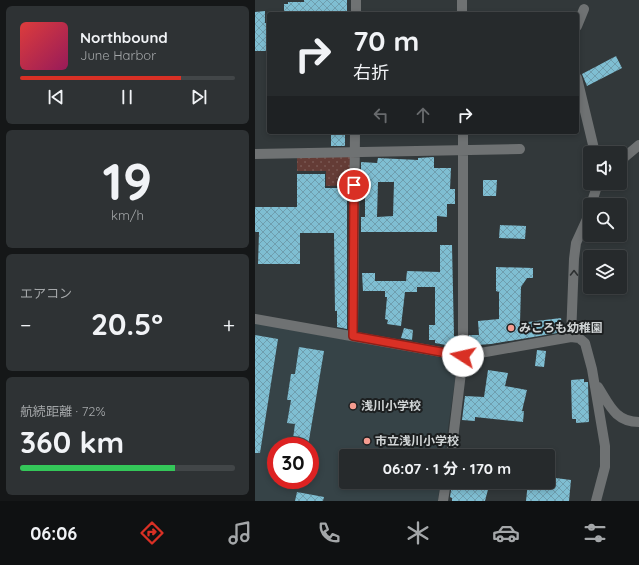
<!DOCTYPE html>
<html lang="ja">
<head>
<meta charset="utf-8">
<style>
	body { margin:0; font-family:Quicksand,"Noto Sans JP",sans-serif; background:#2e3234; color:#f1f3f6; height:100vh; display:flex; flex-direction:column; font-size:15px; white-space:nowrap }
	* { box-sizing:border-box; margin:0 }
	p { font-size:13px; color:#a4a7a9 }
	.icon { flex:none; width:22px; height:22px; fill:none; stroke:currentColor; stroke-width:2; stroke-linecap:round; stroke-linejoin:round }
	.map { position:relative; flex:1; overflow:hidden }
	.sheet { display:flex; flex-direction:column; gap:6px; padding:6px; background:#151718; width:255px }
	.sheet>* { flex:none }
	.guide { position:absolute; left:12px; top:12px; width:312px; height:122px; border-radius:4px; box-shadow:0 2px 6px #0003,0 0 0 1px #424648; background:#262a2c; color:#f1f3f6; overflow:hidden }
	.tools { position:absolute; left:328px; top:146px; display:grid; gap:8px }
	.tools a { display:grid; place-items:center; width:44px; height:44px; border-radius:4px; background:#262a2c; box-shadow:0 2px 6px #0003,0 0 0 1px #424648; font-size:20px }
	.speed { position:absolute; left:12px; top:437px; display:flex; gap:8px; font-size:20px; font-weight:700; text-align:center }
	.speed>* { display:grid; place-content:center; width:52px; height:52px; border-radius:50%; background:#262a2c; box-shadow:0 2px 6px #0003,0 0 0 1px #424648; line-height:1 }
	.speed .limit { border:6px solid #d22; background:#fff; color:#111 }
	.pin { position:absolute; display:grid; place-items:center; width:34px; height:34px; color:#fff; margin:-17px; border:2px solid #fff; border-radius:50%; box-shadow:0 1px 4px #0007 }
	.me { position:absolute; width:44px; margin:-22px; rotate:280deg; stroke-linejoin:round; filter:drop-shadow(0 0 3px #0008) }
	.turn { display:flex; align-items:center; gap:14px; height:84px; padding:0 20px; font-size:18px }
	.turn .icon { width:52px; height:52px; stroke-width:2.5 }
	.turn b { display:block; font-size:28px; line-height:34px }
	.lanes { display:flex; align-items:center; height:38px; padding:0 20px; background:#0003; justify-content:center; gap:20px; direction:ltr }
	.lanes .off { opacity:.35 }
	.big { font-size:30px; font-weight:700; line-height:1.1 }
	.sheet .tile { flex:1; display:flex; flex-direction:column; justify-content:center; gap:6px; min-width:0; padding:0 14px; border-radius:6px; background:#2e3234 }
	.sheet .dial { align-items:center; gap:0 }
	.dial b { font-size:52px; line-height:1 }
	.song { display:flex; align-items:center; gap:12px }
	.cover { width:48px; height:48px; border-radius:6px; background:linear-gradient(135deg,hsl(0 70% 55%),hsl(330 70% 35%)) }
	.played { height:4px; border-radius:2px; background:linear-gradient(90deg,#d93025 75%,#424648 75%) }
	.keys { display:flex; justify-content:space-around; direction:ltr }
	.heat { display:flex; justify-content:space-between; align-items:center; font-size:22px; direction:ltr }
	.charge { height:6px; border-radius:3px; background:linear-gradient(90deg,#34c759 72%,#424648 0) }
	.trip { position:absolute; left:84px; top:449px; width:216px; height:40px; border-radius:4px; background:#262a2c; box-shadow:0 2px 6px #0003,0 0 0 1px #424648; font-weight:700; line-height:40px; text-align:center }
	.tab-bar { display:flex; height:64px; justify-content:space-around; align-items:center; background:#0f1112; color:#a4a7a9 }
	.tab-bar .icon { width:28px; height:28px }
	.tab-bar .selected { color:#d93025 }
	.tab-bar b { font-size:18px; color:#f1f3f6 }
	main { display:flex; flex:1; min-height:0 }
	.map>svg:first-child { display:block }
	.built { fill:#364347; fill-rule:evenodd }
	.park { fill:url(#park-dots) }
	.building { fill:url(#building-cross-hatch); fill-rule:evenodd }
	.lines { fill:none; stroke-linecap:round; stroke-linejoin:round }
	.minor { stroke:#6f7273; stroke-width:10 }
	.oneway { stroke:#2d3031 }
	.route-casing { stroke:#8d1f18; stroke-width:10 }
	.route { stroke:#d93025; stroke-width:7 }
	.poi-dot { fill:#f59c90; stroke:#1c1f20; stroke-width:1.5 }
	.labels { text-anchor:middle; stroke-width:4; stroke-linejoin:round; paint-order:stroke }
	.poi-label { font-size:12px; font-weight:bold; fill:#d1d5d6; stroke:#1c1f20; text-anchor:start }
</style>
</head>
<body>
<main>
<section class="sheet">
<div class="tile">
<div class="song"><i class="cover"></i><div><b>Northbound</b><p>June Harbor</p></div></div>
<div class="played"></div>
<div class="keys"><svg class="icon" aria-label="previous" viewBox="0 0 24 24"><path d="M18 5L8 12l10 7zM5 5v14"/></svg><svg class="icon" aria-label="pause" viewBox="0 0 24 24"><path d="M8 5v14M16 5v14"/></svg><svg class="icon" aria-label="next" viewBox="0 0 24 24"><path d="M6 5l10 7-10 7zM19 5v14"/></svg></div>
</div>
<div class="tile dial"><b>19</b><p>km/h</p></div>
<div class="tile"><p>エアコン</p>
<div class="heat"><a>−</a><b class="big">20.5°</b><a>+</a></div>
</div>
<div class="tile"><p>航続距離 · 72%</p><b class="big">360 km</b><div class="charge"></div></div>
</section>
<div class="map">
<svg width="384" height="501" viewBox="0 0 384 501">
	<defs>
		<pattern id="park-dots" width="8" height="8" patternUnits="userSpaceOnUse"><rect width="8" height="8" fill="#643c36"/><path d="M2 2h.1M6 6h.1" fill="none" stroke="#795752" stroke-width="1.8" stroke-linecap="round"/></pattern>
		<pattern id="building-cross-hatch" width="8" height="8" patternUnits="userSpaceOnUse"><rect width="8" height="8" fill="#7fbed2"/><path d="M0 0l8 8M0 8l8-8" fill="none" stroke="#6f9eae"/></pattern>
	</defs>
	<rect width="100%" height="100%" fill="#32383a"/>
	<path class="built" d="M0,323l199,37 3,7 -13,89h-98v26h94l-2,19h-183zM21,446h34v34h-34z"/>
	<path class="park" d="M99,152v33l-28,1v-15h-29v-18z"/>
	<path class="building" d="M49,0h43v14h-63v-10h4v-2h16z
		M10,11v12h4l-1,28h-13v-39z
		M361,56l6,12 -35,18 -5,-12z
		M76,135h14v11h-14z
		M179,157v11h17l-1,21h5v15h-8v13l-10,-1v16h-76v-15h4v-36h-4v-19l16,1 1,-5 40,2v-2zM123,182h16l-1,34 -16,1z
		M42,174h28v14h22v141l-10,-2v-16h-2l-1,-78h-34v31h-42l1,-32h-4v-25h42z
		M228,180h14l-1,16h-13z
		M245,225l26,1 -1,13 -26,-1z
		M185,245h12l2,91h3v11l-22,-4v-3h-6v-15h6v-38h-18v5h-12l-4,34 -14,-2 1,-4 -3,-1 2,-22h-2v-6h-22l-1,-18h13v8h31l1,-10 33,1z
		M241,267l37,1v10h-6l-6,9 -1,36 41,-5 2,14 -72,12 -14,1v2l-8,1v-13h10l-1,-14 21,-2v-27l-3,-1z
		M149,328l9,2 -1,10 -11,-2z
		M0,335l23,4 -18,114h-5z
		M44,347l25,4 -16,95h-16l3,-22 -8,-1 4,-23h-4l4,-26h4z
		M282,350l9,1 -2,16 -9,-1z
		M233,370l20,3 -3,13 22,4 -5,21h2l-1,11 -48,-5v4l-13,-1 3,-24 19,1z
		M329,379v3h4l1,40 -13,1v-4h-4l-1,-39z
		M293,477l23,3 -2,21h-43l2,-19h20z
		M201,482h34l-5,19h-33v-3l-2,-1 2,-13h4z
		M42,492l27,5 -1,4h-28z"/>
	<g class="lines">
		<path class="minor" d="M207,0v14
			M101,14v-14
			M322,26l7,-17
			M322,78l18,75
			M0,154l265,-5
			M365,161l19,-16
			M336,205l7,-22
			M0,319l208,37 108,-19 8,1 6,5 7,26 13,77v21l-9,34
			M98,336l2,-204
			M316,337l3,-78 2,-16 11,-24 3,-12
			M343,387c11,17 17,35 41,35
			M196,456l12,-100v-224
			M188,501l3,-19"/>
	</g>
	<defs><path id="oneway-chevron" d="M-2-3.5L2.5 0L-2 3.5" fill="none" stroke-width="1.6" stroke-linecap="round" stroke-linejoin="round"/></defs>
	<use class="oneway" href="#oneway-chevron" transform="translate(319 273) rotate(-89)"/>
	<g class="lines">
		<defs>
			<path id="route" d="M99,185l-1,151 110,20"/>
		</defs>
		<use href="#route" class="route-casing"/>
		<use href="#route" class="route"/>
	</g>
	<g class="poi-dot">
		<circle cx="256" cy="328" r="4"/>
		<circle cx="98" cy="406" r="4"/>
		<circle cx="112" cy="441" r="4"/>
	</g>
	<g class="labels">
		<g class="poi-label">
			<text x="264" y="332">みころも幼稚園</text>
			<text x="106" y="410">浅川小学校</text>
			<text x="120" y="445">市立浅川小学校</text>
		</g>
	</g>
</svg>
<div class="tools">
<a><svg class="icon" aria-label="sound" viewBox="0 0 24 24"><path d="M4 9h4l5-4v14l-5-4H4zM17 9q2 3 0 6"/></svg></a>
<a><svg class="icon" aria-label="search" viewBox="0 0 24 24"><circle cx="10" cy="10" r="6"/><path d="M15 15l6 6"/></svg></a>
<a><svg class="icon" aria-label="layers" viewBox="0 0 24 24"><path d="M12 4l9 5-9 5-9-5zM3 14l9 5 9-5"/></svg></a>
</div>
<div class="speed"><div class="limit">30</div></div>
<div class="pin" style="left:99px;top:185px;background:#d93025"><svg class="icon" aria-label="arrive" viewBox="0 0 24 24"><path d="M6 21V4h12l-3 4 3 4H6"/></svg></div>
<svg class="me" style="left:208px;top:356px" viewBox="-20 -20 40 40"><circle r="19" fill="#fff"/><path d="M0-13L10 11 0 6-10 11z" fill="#d93025"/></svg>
<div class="trip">06:07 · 1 分 · 170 m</div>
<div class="guide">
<div class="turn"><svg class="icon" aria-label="right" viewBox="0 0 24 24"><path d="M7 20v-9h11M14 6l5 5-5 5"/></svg><div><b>70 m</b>右折</div></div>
<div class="lanes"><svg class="icon off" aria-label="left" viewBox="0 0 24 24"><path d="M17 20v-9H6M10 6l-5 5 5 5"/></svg><svg class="icon off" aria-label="ahead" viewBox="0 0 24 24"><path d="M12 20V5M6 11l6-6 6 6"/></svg><svg class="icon" aria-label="right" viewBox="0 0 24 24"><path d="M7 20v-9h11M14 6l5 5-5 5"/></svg></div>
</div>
</div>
</main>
<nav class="tab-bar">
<b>06:06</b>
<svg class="icon selected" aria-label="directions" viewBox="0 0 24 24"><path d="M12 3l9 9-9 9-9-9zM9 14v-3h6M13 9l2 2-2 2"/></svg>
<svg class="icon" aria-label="music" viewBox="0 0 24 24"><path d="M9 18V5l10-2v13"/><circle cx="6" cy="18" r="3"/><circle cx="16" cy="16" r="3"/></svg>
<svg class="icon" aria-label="phone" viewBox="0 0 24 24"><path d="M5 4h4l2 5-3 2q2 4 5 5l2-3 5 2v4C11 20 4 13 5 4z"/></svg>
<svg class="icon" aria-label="climate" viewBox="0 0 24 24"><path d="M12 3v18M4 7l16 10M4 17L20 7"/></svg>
<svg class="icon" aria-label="car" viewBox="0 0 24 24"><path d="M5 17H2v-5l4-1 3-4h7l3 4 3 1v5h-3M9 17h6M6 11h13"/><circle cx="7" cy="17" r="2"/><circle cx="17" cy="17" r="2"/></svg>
<svg class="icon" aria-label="filters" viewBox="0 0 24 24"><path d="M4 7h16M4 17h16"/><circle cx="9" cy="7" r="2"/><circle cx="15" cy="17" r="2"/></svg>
</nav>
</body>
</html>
